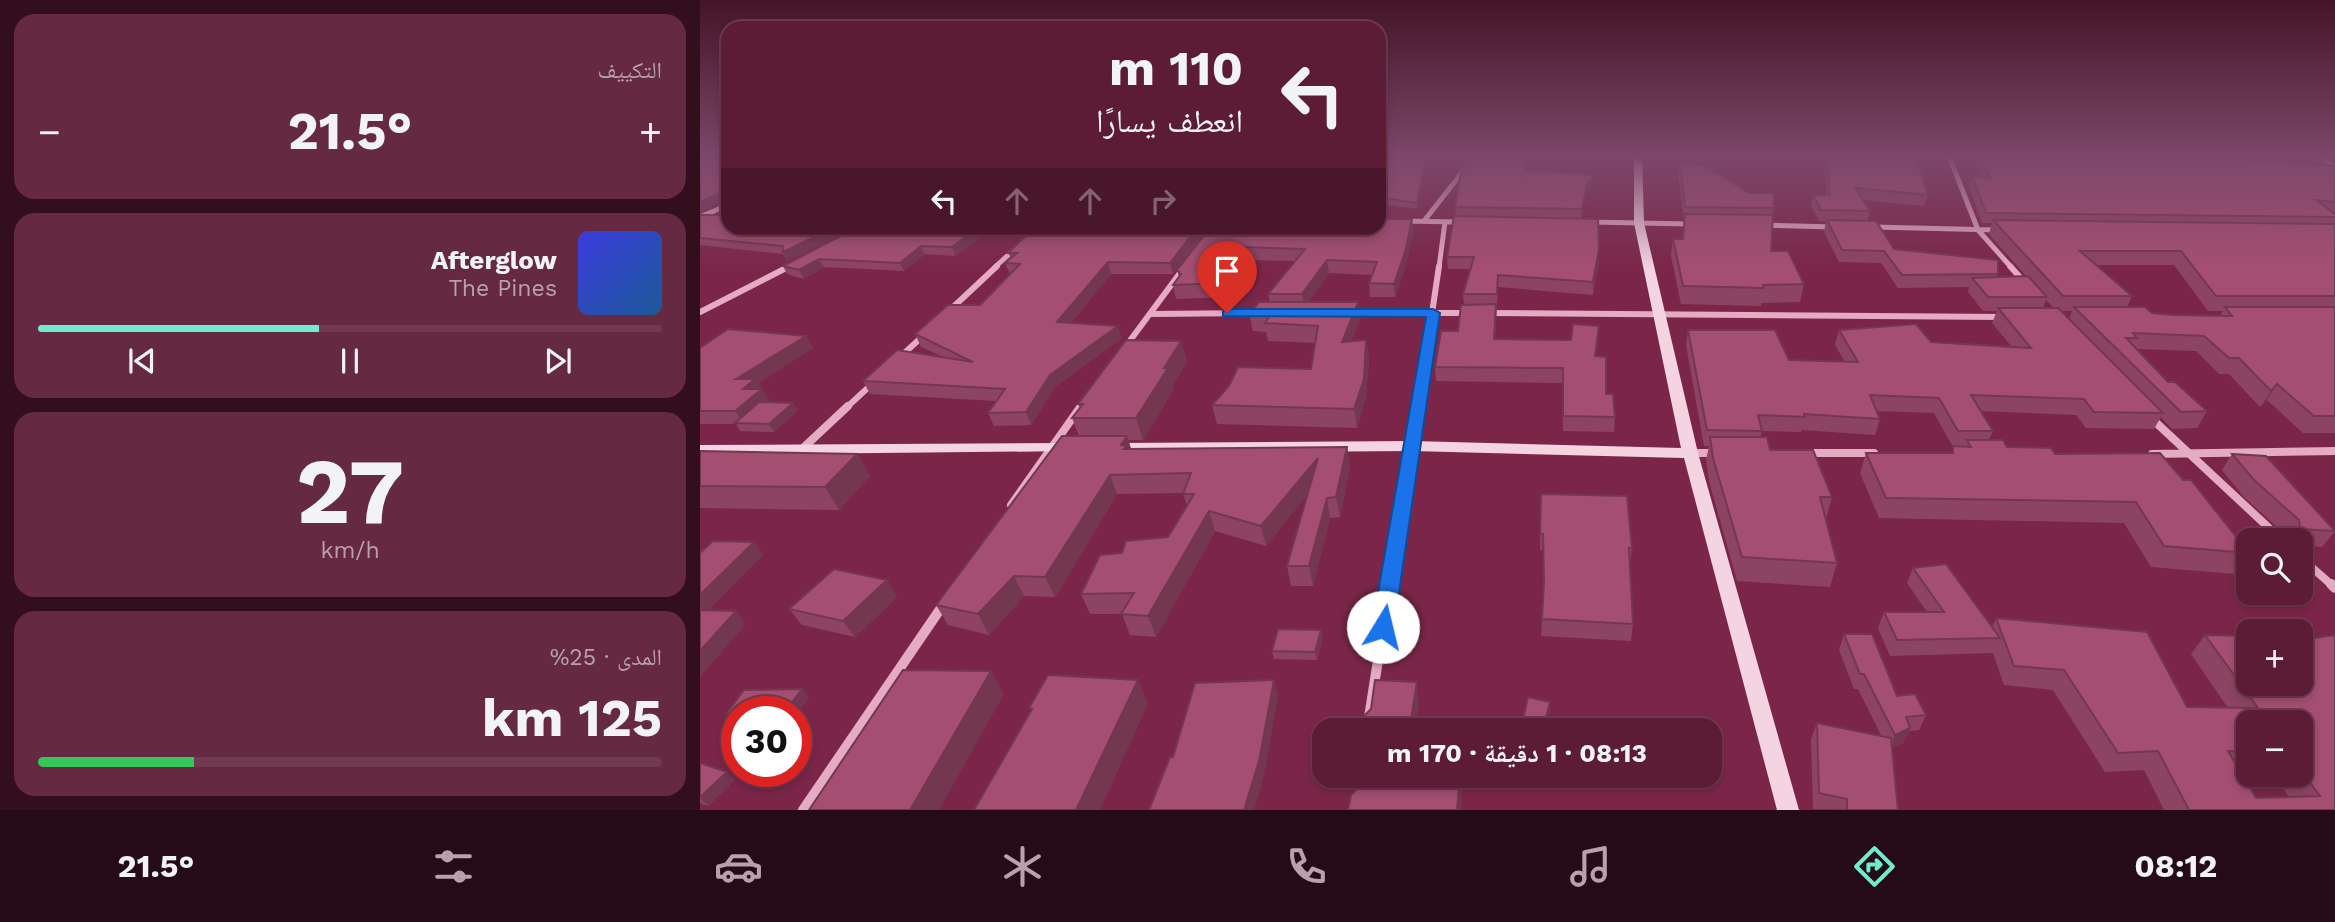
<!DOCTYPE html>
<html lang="ar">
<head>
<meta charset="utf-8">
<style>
	body { margin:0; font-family:"Work Sans","Noto Naskh Arabic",sans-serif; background:#652942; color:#f1f3f6; direction:rtl; height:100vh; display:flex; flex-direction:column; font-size:26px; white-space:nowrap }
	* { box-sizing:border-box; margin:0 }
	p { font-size:23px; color:#b8a1ad }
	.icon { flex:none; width:38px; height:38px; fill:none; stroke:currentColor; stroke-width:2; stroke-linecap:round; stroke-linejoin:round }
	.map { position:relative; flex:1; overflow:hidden; direction:ltr }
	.drawer { display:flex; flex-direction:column; gap:14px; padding:14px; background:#330f1e; width:700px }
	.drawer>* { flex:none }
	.top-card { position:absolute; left:21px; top:21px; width:665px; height:214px; border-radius:21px; box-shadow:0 4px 10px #0003,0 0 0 2px #713a51; direction:rtl; background:#5c1c36; color:#f1f3f6; overflow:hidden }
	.fabs { position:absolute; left:1536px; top:528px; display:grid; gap:14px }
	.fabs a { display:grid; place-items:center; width:77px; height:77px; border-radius:14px; background:#5c1c36; box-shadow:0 4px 10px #0003,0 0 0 2px #713a51; font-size:35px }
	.speed { position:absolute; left:21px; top:696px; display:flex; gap:14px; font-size:35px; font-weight:700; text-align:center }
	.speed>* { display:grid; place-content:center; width:91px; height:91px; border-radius:50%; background:#5c1c36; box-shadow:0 4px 10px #0003,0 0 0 2px #713a51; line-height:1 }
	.speed .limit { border:10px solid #d22; background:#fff; color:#111 }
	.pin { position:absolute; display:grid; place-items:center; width:60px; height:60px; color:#fff; margin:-72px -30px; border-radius:50% 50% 50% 0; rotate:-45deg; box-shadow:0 0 7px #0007 }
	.pin .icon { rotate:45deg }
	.me { position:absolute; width:77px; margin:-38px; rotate:9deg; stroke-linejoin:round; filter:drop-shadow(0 0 5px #0008) }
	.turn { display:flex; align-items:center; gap:24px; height:147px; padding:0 28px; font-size:32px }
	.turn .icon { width:91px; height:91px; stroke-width:2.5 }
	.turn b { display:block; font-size:49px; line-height:60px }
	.lanes { display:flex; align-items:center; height:66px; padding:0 28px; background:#0003; justify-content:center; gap:35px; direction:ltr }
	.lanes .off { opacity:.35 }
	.big { font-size:52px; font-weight:700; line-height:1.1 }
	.drawer .tile { flex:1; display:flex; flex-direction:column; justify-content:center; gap:10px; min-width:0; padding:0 24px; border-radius:21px; background:#652942 }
	.drawer .dial { align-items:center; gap:0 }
	.dial b { font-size:91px; line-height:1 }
	.song { display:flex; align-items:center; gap:21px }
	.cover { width:84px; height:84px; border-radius:10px; background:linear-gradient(135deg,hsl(240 70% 55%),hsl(210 70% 35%)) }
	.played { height:7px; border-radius:4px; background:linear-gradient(90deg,#70eccd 45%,#713a51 45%) }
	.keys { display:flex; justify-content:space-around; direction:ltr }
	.heat { display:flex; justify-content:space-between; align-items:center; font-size:38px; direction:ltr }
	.charge { height:10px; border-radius:5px; background:linear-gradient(90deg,#34c759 25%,#713a51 0) }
	.trip { position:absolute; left:612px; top:718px; width:410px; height:70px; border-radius:21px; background:#5c1c36; box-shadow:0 4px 10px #0003,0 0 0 2px #713a51; font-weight:700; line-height:70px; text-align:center; direction:rtl }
	.tab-bar { display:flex; height:112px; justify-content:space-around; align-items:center; background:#250b16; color:#b8a1ad }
	.tab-bar .icon { width:49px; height:49px }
	.tab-bar .current { color:#70eccd }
	.tab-bar b { font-size:32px; color:#f1f3f6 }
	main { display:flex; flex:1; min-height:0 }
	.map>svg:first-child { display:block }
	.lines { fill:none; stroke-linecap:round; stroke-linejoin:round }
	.street-far3 { stroke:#e4abc3; stroke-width:5 }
	.street-far2 { stroke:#e4abc3; stroke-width:6 }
	.street-far1 { stroke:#e4abc3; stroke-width:8 }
	.street { stroke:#e4abc3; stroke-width:10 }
	.secondary { fill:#f4d4e1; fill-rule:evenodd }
	.wall { fill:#8d4462; fill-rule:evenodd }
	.shaded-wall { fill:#733750 }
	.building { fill:#a44f72; stroke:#733750; stroke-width:2; fill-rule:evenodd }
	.route { fill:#1a73e8; stroke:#114b97; stroke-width:2 }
</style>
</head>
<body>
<main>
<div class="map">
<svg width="1635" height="810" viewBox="0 0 1635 810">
	<rect width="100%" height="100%" fill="#7b2648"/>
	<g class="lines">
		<path class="street-far3" d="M1249,156l29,74 33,37
			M1619,156l16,11
			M0,217l28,-12
			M705,221l54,1
			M724,221l51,-65
			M890,222l100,2
			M1065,225l69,2
			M1174,227l124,3
			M86,267l7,-3
			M295,267l21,-19
			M739,267l6,-45"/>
		<path class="street-far2" d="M1310,266l15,17
			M250,310l47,-44
			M0,312l90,-46
			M650,313h118
			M787,313l516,4
			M450,314l108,-1
			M426,346l57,-77
			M199,358l25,-23
			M146,408l27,-25
			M380,408l5,-7
			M718,408l21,-142"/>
		<path class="street-far1" d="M1450,417l133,124
			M102,449l46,-43
			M990,453h27
			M1106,453h68
			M1452,454l183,-3
			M311,505l70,-99
			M1601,558l32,28
			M690,586l28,-180"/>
		<path class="street" d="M1631,584l4,4
			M667,730l23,-146
			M103,810l140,-205"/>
		<path class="secondary" d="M934,156h8l2,67 54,230 101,357h-22l-93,-352 -272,-7 -298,2 -7,-5 7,-5 298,-2 269,7 -47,-225z
			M370,443l5,2 2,3 -2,3 -375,4v-10z"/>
	</g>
	<path class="wall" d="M0,156l152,72 -65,33 -4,-7 -83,-9v-30h25l1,-2h-3l-4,-8 8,-5 -27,11z
		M679,156h48l-10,53 -38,-5z
		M826,156l-2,14 69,5v9l-7,10 -5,24 18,31v13l-6,33 -95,-8 -3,52 76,1 28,-14 -3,30 10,38 9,23 -1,15 -51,-1 -1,-48 -126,-2 -1,-14 23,-36 6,-26 -1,-11 8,-25h-23l-1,-12 9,-41 -1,-9z
		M974,156h79l-52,9 73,43 -2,7 -1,36 33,33 -4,18 -39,1v3l-80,-2 -10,-48 2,-17h9l2,-19 -6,-46 2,-12 2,1z
		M1123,156h93l12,39 -4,11 -61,-6 7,11 -3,10 27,28 104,25 -2,3 30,-1 -37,-42 3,-11h-10l-13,-37 3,-10 10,1 -10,-21h237l126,10v47h-2l2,1v219h-32l-36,-33 -7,7 -31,-33h-10l-23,-23 -59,-2 31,33 39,29 -10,17 -25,1 -11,-12 -7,12 -68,-1 -10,-13 -95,-4 12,20 -4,9 18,7 48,7 194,99 -15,21 -83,-7 -27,-44 -245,-5 -19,-45 6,-20h85l2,-6 -19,-34 -57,-2 3,8 -5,16 -73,-5 -1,2 -39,-1 -2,6 10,13 62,47 -6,22 11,44 -7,24 -93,-6 -28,-100 -3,-21 3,-14h-5l-18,-101 2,-15 101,30 56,2 -10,-17 4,-15 92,12 81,5 -20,-24 5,-12h-14l-15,-19 1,-5 -71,1 -17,-25 -42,-1 -15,-30 2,-11h-7l-8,-16 2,-10h14zM1397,265h77l34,46h15l-3,5 -48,-1 -20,-2 -25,-6 5,-11zM1346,300l8,8h-11zM1361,311h11l-3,8z
		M1514,156h113l-5,8z
		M1627,156h8v5z
		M712,219l1,13 -7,33 -11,32h-25l-1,-14 3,-8 -43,-2 -21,29 52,17 -9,22 15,-1 3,18 -3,39 -9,31 -140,-4 -5,-19 99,-36 4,-26 -47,-2 -2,-9 -13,-1 -4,-17 21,-12 -2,-8 27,-33 -51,-1 -6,17h-6l-7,20 -49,2 -3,-14 6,-8 -2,-7 27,-36 -31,40h-62l-40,49 51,15 -67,49 -24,38 -37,1 -6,-13 8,-12 -126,-7 -7,-13 80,-24 -22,-10 -6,-13 65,-29 30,-31 -5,-11 6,-5 -3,-5 201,-25z
		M156,228h158l-13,8h-20l-26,20 -30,-2 -21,17 -80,-4 -20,12 -17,-5 -4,-8z
		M106,336l7,12 -55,35 12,19h-1l24,1 5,7 -24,22 -34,-1 -4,-7h-36v-76z
		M481,341l6,21 -14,22 1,5 -31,51h-15l3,9 216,-2 3,20 -10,50 -10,1 -17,68h-22l-4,-20 20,-71 -41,51 -51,-15 -59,106 -26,-2 -8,-21h-32l-9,-20 41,-41 46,-16 19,-31 -4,-13 -66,1 -62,103 -31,-1 -35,39 -41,-10 -12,-20 143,-169 -7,-18 8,-9 -2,-5z
		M0,451l157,3 13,22 -31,34 -139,-2z
		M1532,454l103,77 -13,16 -21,-1v-5h-13l-1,-5 -43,-39 -22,-27z
		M841,494l91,54 -2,17 3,59 -2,17 -90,-5 3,-45 -1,-41h-3z
		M1246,564l46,63 4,-9 151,14 40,75 41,1 -37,-54 14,-19 44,1v48h52v-44l34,-5v175h-171l-20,-40 -39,2 -52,-82 -49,-5 -11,-32 -103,3 -12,-28 6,-16h43l-20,-29 6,-15zM1549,723h52v52h-27l15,22 -33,1 -16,-27h9z
		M187,580l10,17 -42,40 -53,-12 -13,-16z
		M621,630l2,8 -6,22 -43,-1 -2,-8z
		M1144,634l53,62 29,19 -7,15 -10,1 -6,12 -11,5 6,62 -85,-1 -2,-70 6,-16 65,14 -24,-48h-4l-15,-39z
		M109,697l-13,18v-3h-59v10h-3l-8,-8z
		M850,710l-5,20h-23v-6z
		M0,763l35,17 -27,26 -8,-3z
		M842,775h38l-2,10z"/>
	<path class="shaded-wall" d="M726,156h1l-10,53v-6z
		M998,156h55l-65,11 1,-10z
		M893,175v9l-7,10 -5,24 1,-9 5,-24z
		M22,192l5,8 -27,11v-9z
		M712,219l1,13 -7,33 -11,32 -1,-13z
		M133,228h19l-65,33 -4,-9z
		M278,228l3,8 -26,20 -3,-9z
		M298,228h16l-13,8z
		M497,228h12l1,2 -8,6 -29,38 -3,-11z
		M221,246l4,8 -21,17 -4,-8z
		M541,247l3,13 -6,17 -3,-13z
		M899,249v13l-6,33v-13z
		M119,259l5,8 -20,12 -5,-9z
		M627,260l2,13 -25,35 -2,-14z
		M408,262l3,12 -49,60 -5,-12z
		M530,264l2,13 -7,20 -3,-14z
		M658,302l2,17 -16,41 -2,-18z
		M418,326l4,12 -67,49 -24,38 -5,-13 24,-37z
		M106,336l7,12 -55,35 12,19 -26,22 -9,-13 1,-32z
		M666,340l3,18 -3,39 -9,31 -3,-19z
		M481,341l6,21 -14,22 1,5 -31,51 -7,-22 28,-50z
		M1577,384l-10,16 -7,7 11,-16z
		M93,403l5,7 -24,22 -5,-8z
		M427,436l6,19 -12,-10z
		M647,447l3,20 -10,50 -4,-20z
		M157,454l13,22 -31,34 -14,-23z
		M618,458l4,19 -56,69 -5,-20z
		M410,475l7,19 -62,103 -10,-20z
		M627,498l3,20 -17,68 -4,-20z
		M509,511l6,20 -59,106 -8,-21z
		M54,542l9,13 -63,64v-24z
		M314,576l10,20 -35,39 -11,-21z
		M187,580l10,17 -42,40 -12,-16z
		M36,611l10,13 -46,53v-26z
		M621,630l2,8 -6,22 -2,-8z
		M291,671l13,23 -65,116h-29z
		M438,680l10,24 -48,106h-24z
		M574,680l4,16 -14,80 -10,34h-10z
		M717,682l2,22 -3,26 -5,-10z
		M102,689l7,8 -13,18v-3h-11z
		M850,702v8l-5,20h-2z
		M1210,728l-7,15 -14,7 6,-15z
		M104,740l7,8 -15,18v-17z
		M27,772l8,8 -27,26 -8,-8z
		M760,775h4l-3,35h-4z"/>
	<path class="building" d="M0,156h28v39l-6,-3 -22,10z
		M679,156h47l-9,47 -38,-6z
		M774,156h51l-2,14 70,5 -6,10 -5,24 -127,-2 6,-34z
		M1126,156h90l12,39 -73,-7 15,23 -49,-1 -8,-15h17z
		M1279,156h230l126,10v36l-19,-2 19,14v3l-349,-4 -14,-37 18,2z
		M980,162l24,3 45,28h25v15l-89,-1z
		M28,196v32h105l-50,24v-6l-83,-8v-23h25l3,-8 -9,-2 8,-4z
		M985,214l88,1 -2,36h17l16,33 -41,1 1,3 -81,-2 -10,-47h10z
		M754,216l144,3 1,30 -6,33 -95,-7 -1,19h-34l11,-37h-27z
		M679,219h33l-7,33 -11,32 -25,-1 8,-21 -50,-2 -25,34h-34l37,-45 -64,-2 -6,17h-5l-8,19 -49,2 8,-11 -4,-4 33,-42h169z
		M1127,220l49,1 18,28 104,11v14l-96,1 -18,-24 -42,-1z
		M1293,220l342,4v72h-119l-35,-45h-101l52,45h-69z
		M156,228h142h-20l-26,19 -31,-1 -21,17 -81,-4 -20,11 -16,-4z
		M334,228h163l-27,35 -62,-1 -51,60 61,4 -68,49 -24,37 -38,1 17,-24 -142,-8 34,-31 76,12 -58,-28 33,-29h32l40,-41 -15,-1 12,-10h-9z
		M1328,276l19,21h-59l-16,-19z
		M559,302h99l-16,40 24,-2 -2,39 -10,30 -142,-4 17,-19 9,-19 73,2 7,-43 -53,-3 5,-8 -21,-1z
		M796,304l-2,35 77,1 2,-16 26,2 -4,30 11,1v37h7l2,23 -52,-1v-48l-128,-1 6,-36h17l3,-26z
		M1374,307h71l7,6 20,2 60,1 -7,-9h110v109h-21l-37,-32 -6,7 -32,-33h-10l-25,-22 -71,-3 4,5h-11l42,44h7l32,29 -26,1z
		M1298,308h60l105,105 -69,-1 -10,-13 -113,-4 22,36h-35l-19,-33 -69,-3 10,24 -76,-5 1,3 -47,-2 4,16 -55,-1 -19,-100h87l14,30 69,2 -19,-32 77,-6 15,18 100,6z
		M28,329l78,7 -70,43h19l-12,10h19l-27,22h-35v-63z
		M426,340l55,1 -17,27h4l-32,50h-64l11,-14h-5z
		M59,402l34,1 -24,21 -34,-1z
		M362,436h65l-6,9 6,1 -3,3 223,-2 -11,50 -9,1 -18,68h-22l31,-108 -57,68 -52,-15 -61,105 -27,-2 13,-21 -53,1 19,-39 22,-2 4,-12 42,-4 26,-43h-11l8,-21 -81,2 -65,102 -31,-1 -36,38 -42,-9z
		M1010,437h57l3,13h43l19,47h-12l17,66 -95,-6 -29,-99z
		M1267,440h36l4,7 44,1 4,6 105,-1 23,27h8l58,73 -85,-7 -28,-44 -250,-4 -20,-45h87v-7l18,1z
		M0,451l157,3 -32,33 -125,-1z
		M1532,454l34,2 69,75 -35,-2 -1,-9 -45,-40z
		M841,494l86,2 5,52h-3l4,76 -91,-5 2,-38 -1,-47h-3z
		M13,541l41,1 -54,53v-42z
		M1246,564l54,74 -103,2 -13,-28h60l-31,-44z
		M134,569l53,11 -44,41 -54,-12z
		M0,610l36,1 -36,40z
		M1296,618l151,14 40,75 71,1 -53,-73 44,1v48h52v-44l34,-5v175h-146l-31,-59 -40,2 -54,-83 -50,-4zM1549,723h52v47l19,26 -64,2 -28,-47 21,1z
		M578,629l43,1 -6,22 -43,-1z
		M1144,634h28l25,62 18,-2 11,21 -20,2 4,11 -15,7 -31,-61h-4z
		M203,670l88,1 -81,139h-101z
		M348,675l90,5 -62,130h-102l58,-101 -3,-1z
		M574,680l-15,81 -15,49h-95l21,-53h3l22,-74z
		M675,680l42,2 -6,38 54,1 -1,9h-102l3,-15 6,-6z
		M102,689l-17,23h-48v1l-11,1 18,-24z
		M828,697l22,5 -7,27 -21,-5z
		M1117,723l74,15 7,72h-51v-11l-28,-6z
		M96,739l8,1 -8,9z
		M0,763l27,9 -27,25z
		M659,775h101l-3,35h-109l3,-15 6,-6z"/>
	<linearGradient id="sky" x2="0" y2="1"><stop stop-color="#441528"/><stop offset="0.58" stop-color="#7c476a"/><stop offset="1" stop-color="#7c476a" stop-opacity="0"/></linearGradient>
	<rect width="1635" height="269" fill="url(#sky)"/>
	<path class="route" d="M527,309h206l7,4 -46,314 -3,6 -8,2 -7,-2 -4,-6 54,-310 -203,-1v-5z"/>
</svg>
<div class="fabs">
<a><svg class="icon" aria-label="search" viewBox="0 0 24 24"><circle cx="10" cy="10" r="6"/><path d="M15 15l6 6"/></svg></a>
<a>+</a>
<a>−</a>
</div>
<div class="speed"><div class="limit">30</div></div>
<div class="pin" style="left:527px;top:313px;background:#d93025"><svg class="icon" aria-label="arrive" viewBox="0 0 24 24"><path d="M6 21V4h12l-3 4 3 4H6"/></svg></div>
<svg class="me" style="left:683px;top:627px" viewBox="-20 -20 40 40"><circle r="19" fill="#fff"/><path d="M0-13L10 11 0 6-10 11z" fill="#1a73e8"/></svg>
<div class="trip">08:13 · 1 دقيقة · 170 m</div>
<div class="top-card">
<div class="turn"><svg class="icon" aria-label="left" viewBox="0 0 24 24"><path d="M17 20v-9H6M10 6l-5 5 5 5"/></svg><div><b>110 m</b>انعطف يسارًا</div></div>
<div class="lanes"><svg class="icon" aria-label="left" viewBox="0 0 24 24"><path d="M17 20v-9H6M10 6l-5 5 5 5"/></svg><svg class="icon off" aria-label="ahead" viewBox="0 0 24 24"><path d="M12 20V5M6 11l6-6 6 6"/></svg><svg class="icon off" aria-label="ahead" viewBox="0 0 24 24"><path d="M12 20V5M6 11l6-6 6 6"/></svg><svg class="icon off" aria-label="right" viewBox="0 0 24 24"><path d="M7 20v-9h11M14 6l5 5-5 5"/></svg></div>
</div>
</div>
<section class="drawer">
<div class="tile"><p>التكييف</p>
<div class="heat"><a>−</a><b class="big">21.5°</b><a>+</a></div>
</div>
<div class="tile">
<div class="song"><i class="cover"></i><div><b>Afterglow</b><p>The Pines</p></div></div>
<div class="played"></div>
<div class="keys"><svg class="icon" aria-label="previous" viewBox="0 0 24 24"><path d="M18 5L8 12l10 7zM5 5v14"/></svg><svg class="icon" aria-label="pause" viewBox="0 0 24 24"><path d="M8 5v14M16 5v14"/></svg><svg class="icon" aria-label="next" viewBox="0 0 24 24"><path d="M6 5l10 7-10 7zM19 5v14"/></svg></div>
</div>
<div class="tile dial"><b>27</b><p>km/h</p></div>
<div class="tile"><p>المدى · 25%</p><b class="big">125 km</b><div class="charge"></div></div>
</section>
</main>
<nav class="tab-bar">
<b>08:12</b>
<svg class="icon current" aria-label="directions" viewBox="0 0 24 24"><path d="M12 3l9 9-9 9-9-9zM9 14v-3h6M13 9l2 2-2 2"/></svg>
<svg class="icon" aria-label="music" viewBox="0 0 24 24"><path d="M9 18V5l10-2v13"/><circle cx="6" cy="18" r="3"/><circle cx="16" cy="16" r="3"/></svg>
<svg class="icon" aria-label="phone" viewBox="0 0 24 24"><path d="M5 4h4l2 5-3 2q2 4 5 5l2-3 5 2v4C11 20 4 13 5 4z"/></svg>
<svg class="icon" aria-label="climate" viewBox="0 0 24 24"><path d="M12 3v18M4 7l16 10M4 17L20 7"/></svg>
<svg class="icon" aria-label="car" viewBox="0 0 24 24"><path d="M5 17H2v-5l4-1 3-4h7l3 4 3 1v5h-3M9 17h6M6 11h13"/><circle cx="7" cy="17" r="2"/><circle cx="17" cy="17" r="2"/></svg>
<svg class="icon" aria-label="filters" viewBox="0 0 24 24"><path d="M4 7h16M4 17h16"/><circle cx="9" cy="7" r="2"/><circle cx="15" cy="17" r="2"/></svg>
<b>21.5°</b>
</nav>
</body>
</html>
